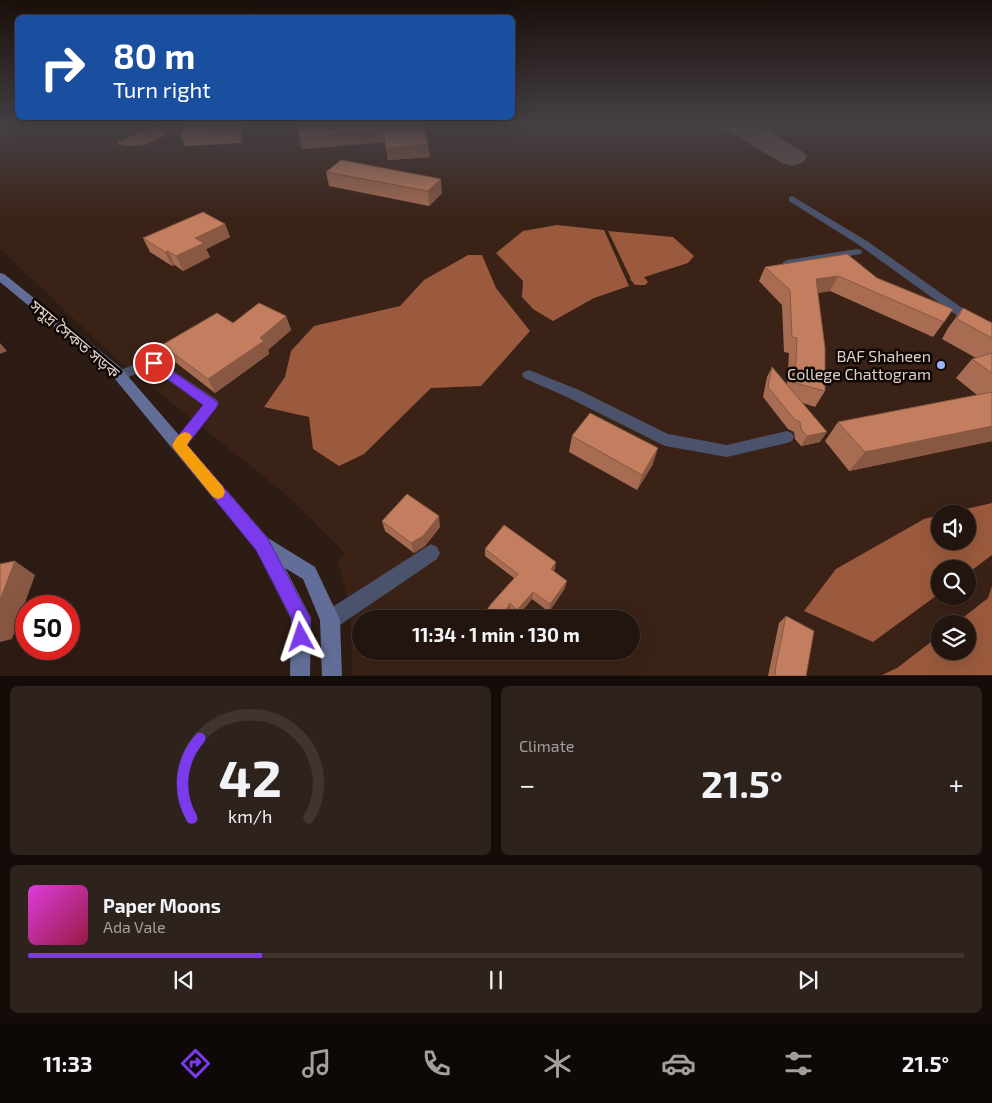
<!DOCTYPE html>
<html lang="en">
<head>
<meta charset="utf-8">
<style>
	body { margin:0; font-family:"Exo 2","Noto Sans Bengali",sans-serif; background:#2e221d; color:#f1f3f6; height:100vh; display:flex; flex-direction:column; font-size:19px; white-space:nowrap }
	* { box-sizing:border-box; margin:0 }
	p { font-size:16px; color:#a29f9e }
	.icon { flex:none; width:28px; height:28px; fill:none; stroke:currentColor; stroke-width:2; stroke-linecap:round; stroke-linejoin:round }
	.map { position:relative; height:676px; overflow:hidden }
	.drawer { display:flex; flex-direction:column; gap:10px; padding:10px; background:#130c08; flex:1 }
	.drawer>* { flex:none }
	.guide { position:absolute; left:15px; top:15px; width:500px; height:105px; border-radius:8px; box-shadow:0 5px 20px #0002,0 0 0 1px #3f342f; background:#1a4fa0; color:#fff; overflow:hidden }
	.buttons { position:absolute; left:931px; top:505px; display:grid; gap:10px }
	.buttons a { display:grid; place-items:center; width:45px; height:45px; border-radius:50%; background:#22150f; box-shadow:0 5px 20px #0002,0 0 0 1px #3f342f; font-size:25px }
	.speed { position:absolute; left:15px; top:595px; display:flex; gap:10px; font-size:25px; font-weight:700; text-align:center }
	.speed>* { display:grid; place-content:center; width:65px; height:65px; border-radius:50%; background:#22150f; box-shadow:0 5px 20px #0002,0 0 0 1px #3f342f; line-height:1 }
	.speed .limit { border:8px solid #d22; background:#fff; color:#111 }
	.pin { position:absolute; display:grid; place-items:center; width:42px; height:42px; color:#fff; margin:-21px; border:2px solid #fff; border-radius:50%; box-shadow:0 1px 5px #0007 }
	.me { position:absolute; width:55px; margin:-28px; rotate:355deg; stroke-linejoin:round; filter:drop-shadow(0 0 4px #0008) }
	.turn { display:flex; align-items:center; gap:18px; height:105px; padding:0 15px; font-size:22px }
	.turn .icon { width:65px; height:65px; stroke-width:2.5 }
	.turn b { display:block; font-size:35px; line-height:42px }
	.big { font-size:38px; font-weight:700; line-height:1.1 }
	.drawer .card { flex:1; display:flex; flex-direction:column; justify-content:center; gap:8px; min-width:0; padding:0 18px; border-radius:8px; background:#2e221d }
	.drawer .dial { align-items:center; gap:0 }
	.dial svg { height:130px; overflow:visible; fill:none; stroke:#3f342f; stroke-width:7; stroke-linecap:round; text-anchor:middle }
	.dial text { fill:#f1f3f6; stroke:none }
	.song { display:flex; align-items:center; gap:15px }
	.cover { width:60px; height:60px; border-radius:8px; background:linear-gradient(135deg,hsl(300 70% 55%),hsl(340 70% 35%)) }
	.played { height:5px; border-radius:2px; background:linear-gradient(90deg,#7c3aed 25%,#3f342f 25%) }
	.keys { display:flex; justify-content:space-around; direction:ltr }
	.heat { display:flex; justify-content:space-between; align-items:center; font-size:28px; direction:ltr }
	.drawer .tiles { flex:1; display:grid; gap:10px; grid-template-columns:1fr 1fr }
	.card:last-child { grid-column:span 2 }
	.trip { position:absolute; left:352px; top:610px; width:288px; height:50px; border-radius:25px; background:#22150f; box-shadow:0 5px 20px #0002,0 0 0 1px #3f342f; font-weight:700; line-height:50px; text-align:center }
	.tab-bar { display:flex; height:80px; justify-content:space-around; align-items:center; background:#0e0806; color:#a29f9e }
	.tab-bar .icon { width:35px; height:35px }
	.tab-bar .current { color:#7c3aed }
	.tab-bar b { font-size:22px; color:#f1f3f6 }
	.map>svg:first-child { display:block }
	.built { fill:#3a2217; fill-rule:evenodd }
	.water { fill:#9b5a3d }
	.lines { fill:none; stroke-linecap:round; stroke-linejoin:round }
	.canal { fill:#9b5a3d; fill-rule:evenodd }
	.taxiway { fill:#66564f; fill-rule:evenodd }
	.street { fill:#4b536c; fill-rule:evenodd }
	.secondary { fill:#626e97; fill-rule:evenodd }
	.wall { fill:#a76c52 }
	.shaded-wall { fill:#885842 }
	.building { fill:#c27e5f; stroke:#885842 }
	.route { fill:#7c3aed; stroke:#51269a }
	.slow { fill:#f59e0b }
	.poi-dot { fill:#9eb3fd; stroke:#100805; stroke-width:2 }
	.labels { text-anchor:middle; stroke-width:5; stroke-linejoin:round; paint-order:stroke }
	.street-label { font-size:16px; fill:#dcd0ca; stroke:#100805 }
	.poi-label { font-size:16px; fill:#dcd0ca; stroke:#100805; text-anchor:end }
</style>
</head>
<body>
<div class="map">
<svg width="992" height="676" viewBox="0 0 992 676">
	<rect width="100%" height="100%" fill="#2d1c14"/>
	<path class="built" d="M0,124h992v551h-640l-2,-68 -12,-45 8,-8 -64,-63 -169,-135 -113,-107zM940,514h28v27h-28zM940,569h28v27h-28zM361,619h270v32h-270zM940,624h28v27h-28z"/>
	<path class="water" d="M155,127l14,3c-10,14 -36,19 -51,14l-1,-2z
		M557,225l47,5 25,56 -35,12 -41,23 -20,-12 -11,-12 1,-16 -27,-28 27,-22z
		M608,231l65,6 21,19 -6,7 -56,18z
		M468,255h14l14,33 34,43 -49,55 -50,2 -67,66 -25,12 -26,-17 -4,-32 -45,-10 21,-30 6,-26 23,-25 86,-20 24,-26z
		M992,503v52l-24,18v-4h-28v24l-67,49 -69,-31 32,-42 88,-50 16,-4v26h28v-27h-23z
		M992,586v89h-110l15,-7 43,-33v16h28v-27h-13l33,-26z"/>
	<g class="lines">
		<path class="canal" d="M638,274l5,2 5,6 -3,3h-10l-5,-6 3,-3z"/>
		<path class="taxiway" d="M723,124h33l46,27 5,6 -5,6 -10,3 -10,-3 -55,-33z"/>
		<path class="street" d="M792,196l75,45 125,88v10l-4,-1 -129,-93 -70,-44v-4z
			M857,249l4,1 1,2 -1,2 -74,12 -5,-3 5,-3z
			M154,358l63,42 2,4 -35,45 -5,2 -5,-2 -3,-4 3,-4 29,-36 -51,-36 -33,11 -5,-2 -2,-3 2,-3z
			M529,370l50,20 89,44 59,11 60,-14 5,2 2,4 -2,4 -5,2 -60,14 -62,-11 -96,-48 -45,-20 -2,-3 2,-3z
			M431,544l6,3 3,6 -3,6 -100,68 -7,3 -7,-3 -3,-7 3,-7z"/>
		<path class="secondary" d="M0,273l4,1 116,93 148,171 47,29 25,53 2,56h-20l-2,-56 -17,-41 -18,-11 26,50 -1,58h-20l1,-57 -35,-69 -146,-177 -110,-91z"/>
	</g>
	<path class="wall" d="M244,124l-3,19 -56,3 -5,-11z
		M297,124l125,2 8,31 -42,3 -3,-18 -83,7z
		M326,172l116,21 -13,13 -100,-20z
		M225,224l5,13 -24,12 4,8 -27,14 -8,-6 -3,1 -22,-14 -7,-14z
		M765,267l112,11 67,44 -11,15 -103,-46 -12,2 7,98 -10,16 -12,-4 17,39 -19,4 -6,-7 -1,-7 -6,-3 -25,-32 4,-20 5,-10 15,18 2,-32 -5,-1 -2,-47 -23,-24z
		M963,308l29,15v118l-143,30 -24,-30 13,-19 139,-27 -21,-17 16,-19 4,-1 -34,-19 6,-11z
		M286,316l5,14 -23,20 1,4 -54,39 -45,-35 -8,-13 71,-22z
		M572,436l81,28 -16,26 -68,-38z
		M382,521l58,6 -15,19 -11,7 -29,-22z
		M485,549l70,20 -2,2 12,17 -16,24 -17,-13 -15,18 -7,-7 -5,9 9,-41 -29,-22z
		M786,616l20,60h-38l11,-53z"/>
	<path class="shaded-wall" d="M239,124h5l-3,19 -4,-11z
		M383,130l2,12 -83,7 -3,-12z
		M428,144l2,13 -42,3 -2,-12z
		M441,179l1,14 -13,13 -1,-15z
		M225,224l5,13 -24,12 4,8 -27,14 -7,-15 19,-18z
		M168,251l7,14 -3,1 -7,-14z
		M838,276l-8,15 -21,3 7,-15z
		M286,316l5,14 -23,20 1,4 -54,39 -7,-14z
		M0,343l7,8 -7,3z
		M992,426v15l-143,30 16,-19z
		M827,432l-7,10 -19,4 6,-10z
		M658,448l-5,16 -16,26 5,-15z
		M439,516l1,11 -15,19 -11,7 -3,-10z
		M15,561l20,14 -23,64 -12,3v-42z
		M556,562l-1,7 -5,7 1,-7z
		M567,581l-2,7 -16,24 1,-8z
		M533,592l-1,7 -15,18v-7z
		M510,603v7l-5,9h-4z"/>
	<path class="building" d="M187,124h52l-2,8 -57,3z
		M297,124h125l6,20 -42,4 -3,-18 -84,7 2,-13z
		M341,160l100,19 -13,12 -102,-19z
		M203,212l22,12 -30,14 9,5 -28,13 -8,-5 -3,1 -22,-14z
		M847,254l30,24 76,31 -9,13 -106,-46 -22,3 9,69v43l-30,-8 2,-45 -5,-1 -2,-47 -25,-23z
		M259,303l27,13 -26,22 4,3 -56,38 -46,-34 55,-32 16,10z
		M963,308l29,15v15l-35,-19z
		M992,353v20l-20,-14z
		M772,367l55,65 -20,4 -6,-7 -1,-7 -6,-3 -26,-32z
		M992,392v34l-127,26 -27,-30z
		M590,413l68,35 -16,27 -70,-39z
		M407,494l32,22 -16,20 -12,7 -29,-22z
		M504,525l52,37 -5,7 16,12 -17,23 -17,-12 -16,18 -7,-7 -9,16h-20l10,-15 27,-30 -33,-25z
		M15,561l-15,39v-36z
		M786,616l28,15 -8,45h-31l1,-11z"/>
	<linearGradient id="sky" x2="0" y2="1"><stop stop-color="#190f0b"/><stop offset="0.57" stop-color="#464045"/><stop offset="1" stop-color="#464045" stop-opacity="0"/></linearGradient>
	<rect width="992" height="219" fill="url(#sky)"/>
	<path class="route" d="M154,359l62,42 2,3 -2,4 -29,37 81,94 42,79v19l-3,7 -6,2 -7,-2 -2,-7v-18l-36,-69 -82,-101 -2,-4 2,-4 29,-36 -53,-39 -2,-3z"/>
	<path class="slow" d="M185,432l5,2 2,3 -5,8 36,42 2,5 -2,5 -5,2 -5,-2 -39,-48 -2,-4c3,-6 6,-11 13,-13z"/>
	<circle class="poi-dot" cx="941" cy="365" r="5"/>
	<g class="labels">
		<g class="street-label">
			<text transform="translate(75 339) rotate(40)" y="6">সমুদ্র সৈকত সড়ক</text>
		</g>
		<g class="poi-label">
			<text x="931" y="362">BAF Shaheen<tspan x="931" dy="18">College Chattogram</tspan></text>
		</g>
	</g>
</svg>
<div class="buttons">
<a><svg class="icon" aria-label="sound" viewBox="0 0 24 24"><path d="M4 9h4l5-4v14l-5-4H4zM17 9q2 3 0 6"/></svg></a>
<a><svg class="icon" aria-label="search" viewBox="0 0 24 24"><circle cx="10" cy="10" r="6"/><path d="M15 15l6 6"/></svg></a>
<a><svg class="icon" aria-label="layers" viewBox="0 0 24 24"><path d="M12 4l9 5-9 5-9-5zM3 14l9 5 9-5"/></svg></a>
</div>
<div class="speed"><div class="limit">50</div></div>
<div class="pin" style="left:154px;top:363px;background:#d93025"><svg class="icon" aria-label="arrive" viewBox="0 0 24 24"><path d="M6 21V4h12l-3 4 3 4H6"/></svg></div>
<svg class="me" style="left:301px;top:637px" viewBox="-20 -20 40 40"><path d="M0-17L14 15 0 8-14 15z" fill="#7c3aed" stroke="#fff" stroke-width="4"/></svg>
<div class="trip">11:34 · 1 min · 130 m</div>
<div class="guide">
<div class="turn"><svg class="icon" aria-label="right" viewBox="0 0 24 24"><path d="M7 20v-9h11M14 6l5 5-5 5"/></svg><div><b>80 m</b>Turn right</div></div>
</div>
</div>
<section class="drawer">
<div class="tiles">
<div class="card dial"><svg viewBox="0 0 100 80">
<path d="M14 69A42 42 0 1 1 86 69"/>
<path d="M14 69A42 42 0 0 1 19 20" stroke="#7c3aed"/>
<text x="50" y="56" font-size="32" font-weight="700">42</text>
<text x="50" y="72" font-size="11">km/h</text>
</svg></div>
<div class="card"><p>Climate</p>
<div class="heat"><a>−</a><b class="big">21.5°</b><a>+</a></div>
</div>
<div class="card">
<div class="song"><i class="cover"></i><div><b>Paper Moons</b><p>Ada Vale</p></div></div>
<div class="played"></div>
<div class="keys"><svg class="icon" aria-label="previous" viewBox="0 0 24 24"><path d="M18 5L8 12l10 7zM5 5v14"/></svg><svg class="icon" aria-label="pause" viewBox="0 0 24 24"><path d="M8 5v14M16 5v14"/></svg><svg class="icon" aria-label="next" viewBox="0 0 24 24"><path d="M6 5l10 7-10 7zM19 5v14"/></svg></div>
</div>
</div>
</section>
<nav class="tab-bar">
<b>11:33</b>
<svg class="icon current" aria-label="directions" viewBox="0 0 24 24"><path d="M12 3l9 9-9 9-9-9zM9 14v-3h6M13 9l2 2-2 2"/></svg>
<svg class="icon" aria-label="music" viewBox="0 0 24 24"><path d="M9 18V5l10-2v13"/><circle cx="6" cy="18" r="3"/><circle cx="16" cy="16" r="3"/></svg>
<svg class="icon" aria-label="phone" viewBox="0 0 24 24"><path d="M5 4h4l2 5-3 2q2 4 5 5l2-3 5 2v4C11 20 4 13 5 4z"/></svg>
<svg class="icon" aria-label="climate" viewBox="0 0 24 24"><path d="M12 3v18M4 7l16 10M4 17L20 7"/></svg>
<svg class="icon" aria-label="car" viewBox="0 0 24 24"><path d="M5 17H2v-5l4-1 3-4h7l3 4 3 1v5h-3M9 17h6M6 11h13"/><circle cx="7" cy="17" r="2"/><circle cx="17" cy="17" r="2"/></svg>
<svg class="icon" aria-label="filters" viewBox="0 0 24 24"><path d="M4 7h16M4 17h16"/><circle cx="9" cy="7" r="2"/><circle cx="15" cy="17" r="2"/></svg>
<b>21.5°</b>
</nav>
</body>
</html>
